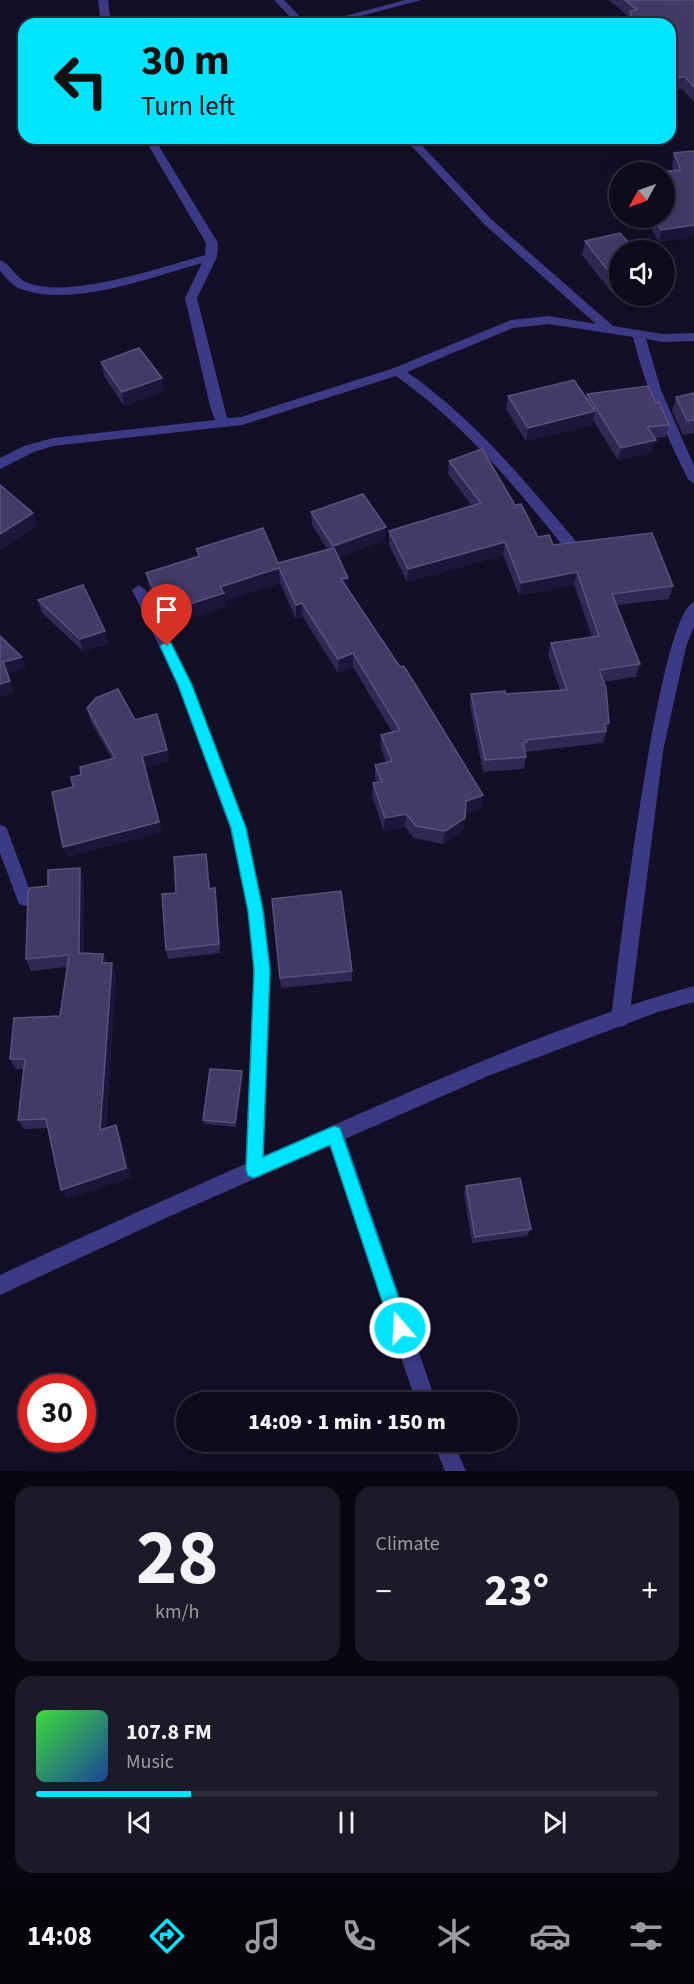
<!DOCTYPE html>
<html lang="en">
<head>
<meta charset="utf-8">
<style>
	body { margin:0; font-family:"Source Sans 3",sans-serif; background:#1c1929; color:#f1f3f6; height:100vh; display:flex; flex-direction:column; font-size:22px; white-space:nowrap }
	* { box-sizing:border-box; margin:0 }
	p { font-size:20px; color:#9b9ba3 }
	.icon { flex:none; width:33px; height:33px; fill:none; stroke:currentColor; stroke-width:2; stroke-linecap:round; stroke-linejoin:round }
	.map { position:relative; height:1471px; overflow:hidden }
	.panel { display:flex; flex-direction:column; gap:15px; padding:15px; background:#08060f; flex:1 }
	.panel>* { flex:none }
	.top-card { position:absolute; left:18px; top:18px; width:658px; height:126px; border-radius:18px; box-shadow:0 6px 24px #0002,0 0 0 2px #2e2b3b; background:#00e5ff; color:#111; overflow:hidden }
	.needle { width:39px; rotate:230deg }
	.controls { position:absolute; left:609px; top:162px; display:grid; gap:12px }
	.controls a { display:grid; place-items:center; width:66px; height:66px; border-radius:50%; background:#0e0b1c; box-shadow:0 6px 24px #0002,0 0 0 2px #2e2b3b; font-size:30px }
	.speed { position:absolute; left:18px; top:1374px; display:flex; gap:12px; font-size:30px; font-weight:700; text-align:center }
	.speed>* { display:grid; place-content:center; width:78px; height:78px; border-radius:50%; background:#0e0b1c; box-shadow:0 6px 24px #0002,0 0 0 2px #2e2b3b; line-height:1 }
	.speed .limit { border:9px solid #d22; background:#fff; color:#111 }
	.pin { position:absolute; display:grid; place-items:center; width:51px; height:51px; color:#fff; margin:-62px -26px; border-radius:50% 50% 50% 0; rotate:-45deg; box-shadow:0 0 6px #0007 }
	.pin .icon { rotate:45deg }
	.me { position:absolute; width:66px; margin:-33px; rotate:341deg; stroke-linejoin:round; filter:drop-shadow(0 0 4px #0008) }
	.turn { display:flex; align-items:center; gap:21px; height:126px; padding:0 24px; font-size:27px }
	.turn .icon { width:78px; height:78px; stroke-width:2.5 }
	.turn b { display:block; font-size:42px; line-height:51px }
	.big { font-size:45px; font-weight:800; line-height:1.1 }
	.panel .widget { flex:1; display:flex; flex-direction:column; justify-content:center; gap:9px; min-width:0; padding:0 21px; border-radius:18px; background:#1c1929 }
	.panel .dial { align-items:center; gap:0 }
	.dial b { font-size:78px; line-height:1 }
	.song { display:flex; align-items:center; gap:18px }
	.cover { width:72px; height:72px; border-radius:9px; background:linear-gradient(135deg,hsl(120 70% 55%),hsl(220 70% 35%)) }
	.played { height:6px; border-radius:3px; background:linear-gradient(90deg,#00e5ff 25%,#2e2b3b 25%) }
	.keys { display:flex; justify-content:space-around; direction:ltr }
	.heat { display:flex; justify-content:space-between; align-items:center; font-size:33px; direction:ltr }
	.panel .tiles { flex:1; display:grid; gap:15px; grid-template-columns:1fr 1fr }
	.widget:last-child { grid-column:span 2 }
	.trip { position:absolute; left:176px; top:1392px; width:342px; height:60px; border-radius:30px; background:#0e0b1c; box-shadow:0 6px 24px #0002,0 0 0 2px #2e2b3b; font-weight:800; line-height:60px; text-align:center }
	.menu { display:flex; height:96px; justify-content:space-around; align-items:center; background:#06040b; color:#9b9ba3 }
	.menu .icon { width:42px; height:42px }
	.menu .on { color:#00e5ff }
	.menu b { font-size:27px; color:#f1f3f6 }
	.map>svg:first-child { display:block }
	.lines { fill:none; stroke-linecap:round; stroke-linejoin:round }
	.minor { fill:#3d3a85; fill-rule:evenodd }
	.tertiary { fill:#3d3a85; fill-rule:evenodd }
	.wall { fill:#312854 }
	.shaded-wall { fill:#1d163a }
	.building { fill:#433a66; stroke:#5a527e; stroke-width:1.5 }
	.route { fill:#00e5ff; stroke:#0095a6; stroke-width:1.5 }
</style>
</head>
<body>
<div class="map">
<svg width="694" height="1471" viewBox="0 0 694 1471">
	<rect width="100%" height="100%" fill="#130f26"/>
	<g class="lines">
		<path class="minor" d="M98,0h10l3,24h-10z
			M274,0h10l23,24h-10z
			M405,0h16l-90,24h-16z
			M144,138h10l64,105 -1,14 -20,41 30,120 14,-1 153,-49 117,-48 38,-4 47,8 -112,-100 -80,-86h11l77,82 121,106 49,8 32,-1v8l-32,1 -16,-3 15,51 33,76v18l-6,-5c-23,-46 -43,-92 -55,-142l-84,-13 -36,4 -106,44c66,46 116,107 167,167l2,4 -2,4h-10c-51,-63 -101,-124 -168,-171l-154,49 -189,21 -19,6 -34,17v-11l24,-12 29,-8 162,-18 -5,-14 -25,-108 17,-35c-51,14 -129,45 -181,26 -9,-3 -15,-11 -21,-18v-11c11,4 16,19 28,23 43,16 134,-16 177,-28l1,-12z
			M139,585l7,5 46,95 54,143 18,83 6,59 -7,200 -2,7 -7,2 -7,-2 -2,-7 9,-200 -6,-59 -18,-83 -52,-143 -46,-95z
			M694,602v24l-8,21 -23,104 -34,268 -3,6 -6,2 -6,-2 -3,-6c7,-52 47,-406 83,-417z
			M0,825l6,2 2,5 25,67 -2,5 -6,2 -6,-2 -19,-51z
			M335,1125l6,3 3,6 92,268h-20l-90,-268 3,-6z
			M433,1442h20l13,29h-21z"/>
		<path class="tertiary" d="M694,986v16l-36,10 -170,64 -320,141 -168,78v-20c122,-57 245,-111 368,-165 106,-46 214,-93 326,-124z"/>
	</g>
	<path class="wall" d="M609,0h85v102l-12,-13h-12v-65h-42l1,-7z
		M694,151v85l-35,6 -14,-24h19l10,-47 -2,-6 2,-12z
		M585,241l50,9 -15,43 -7,1 -31,-39z
		M101,362l63,29 -40,15 -20,-30z
		M694,393v40l-11,2 -11,-24 4,-14z
		M587,394l69,9 13,22 -3,12 -11,1 -3,14 -34,8 -25,-40 -1,5 -66,16 -20,-32 2,-13 78,2z
		M449,461l66,44 23,32 15,8 120,41 -4,13 -53,6 24,59 -4,13 -33,5 6,41 -6,20 -78,9 1,5 -2,12 -41,3 -13,-66 1,-12h35l54,-4 -12,-35 3,-12 41,-6 -18,-52 -55,10 -16,-40 -96,27 -18,-37v-14l83,-25 -24,-32z
		M311,512l75,15 -1,13 -46,17 9,32 135,206 -2,13 -16,6 -2,17 -20,13 -29,-6 -9,-11 -21,4 -12,-35 1,-13h4l-2,-5v-13l11,-3 -5,-13v-14l11,-3 -39,-65 -15,6 -35,-56 -7,2 -16,-36 -55,18v6l-59,19 -17,-38 -3,-15 52,-16 -2,-8 82,14 49,-14 -15,-24z
		M38,600l67,31 3,13 -25,7 -41,-38z
		M87,708l48,12 35,41 -25,6 17,65 -95,25 -4,-10 10,-60 8,-12 31,-16 -22,-39z
		M206,854l2,9 2,26 5,-1 1,10 4,55 -52,6 -2,-9 10,-57z
		M84,880v74h19l4,9 9,11 -10,154 14,6 11,43 -64,21 -19,-70 -24,1 -6,-9 5,-51h-7l-6,-10 50,-43 7,-49 -36,4 -5,-12 22,-73z
		M272,899l80,72v10l-71,7z
		M242,1071l1,5 -7,51 -32,-3 -1,-4z
		M466,1186l65,43 -4,7 -55,7 -8,-50z"/>
	<path class="shaded-wall" d="M694,225v11l-35,6 2,-12z
		M620,280v13l-7,1 3,-13z
		M162,378l2,13 -40,15 -2,-14z
		M595,411l-3,14 -66,16 2,-13z
		M656,440l-4,12 -34,8 3,-12z
		M33,513l4,13 -37,24v-16z
		M386,527l-1,13 -52,19v-13z
		M505,542l-2,13 -96,27 1,-13z
		M279,568l1,15 -55,18v6l-59,19 -2,-14 56,-25z
		M577,572l-3,13 -55,10 2,-12z
		M348,578v14l-7,-13z
		M302,603l1,14 -7,2v-14z
		M105,631l3,13 -25,7 -3,-12z
		M353,653v14l-15,6v-14z
		M22,657l4,11 -18,6 6,19 -14,4v-13l3,-22z
		M167,750l3,11 -25,7 -3,-12z
		M483,795l-2,13 -17,6 2,-13z
		M406,814l-1,13 -21,4 1,-13z
		M465,818l-2,13 -20,13 2,-13z
		M159,822l3,10 -95,25 -4,-10z
		M206,854l2,9 2,35 -1,-9z
		M80,868l4,12v85l-5,-12z
		M103,954l4,11 -5,-2z
		M112,963l4,11 -11,165 -5,-9z
		M242,1071l1,5 -7,51 -1,-4z
		M116,1125l4,9 11,43 -64,21 -6,-8z"/>
	<path class="building" d="M625,0h69v87l-9,-10h-15v-53h-37l-3,-13 7,-1z
		M488,18l6,6h-26z
		M694,151v74l-33,5 -6,-12h9v-46h-8l25,-2 -7,-17z
		M620,233l15,17h-15v30l-4,1 -31,-40z
		M139,348l23,30 -40,14 -21,-30z
		M574,380l21,31 -67,17 -20,-32z
		M648,386l8,17 3,-1 10,23 -22,2 9,13 -35,8 -34,-54z
		M694,393v27l-7,1 -11,-24z
		M482,449l33,56 6,-1 17,33 11,-2 4,10 99,-12 21,53 -61,8 28,70 -41,6 7,18 3,35 -5,1 2,7 -80,9 1,2 -4,1 3,14 -41,3 -14,-66 34,-3 1,3 61,-4 -16,-47 48,-7 -22,-64 -56,11 -16,-41 -97,27 -19,-38 92,-28 -32,-42z
		M0,485l33,28 -33,21z
		M363,494l23,33 -53,19 -22,-34z
		M263,528l15,35 56,-15 14,30 -7,1 59,88 4,-1 79,129 -17,6 -1,17 -20,13 -29,-5 -10,-12 -21,4 -12,-35 9,-1 -7,-17 17,-4 -11,-26 19,-5 -47,-77 -15,6 -36,-56 -6,2 -17,-37 -59,19 4,6 -60,19 -18,-39 54,-17 -4,-7z
		M83,585l22,46 -25,8 -42,-39z
		M0,636l22,21 -19,5 7,19 -10,3z
		M118,689l17,31 22,-6 10,36 -25,6 17,66 -96,25 -11,-55 21,-5 -2,-10 10,-2 -1,-8 35,-9 -28,-50 9,-10z
		M206,854l3,35 6,-1 4,56 -53,6 -4,-56 14,-1 -2,-36z
		M80,868l-1,85 24,1 -1,9h10l-12,167 16,-5 10,43 -65,22 -15,-71 -28,1 7,-61h-15l4,-41 46,-2 9,-61 -43,4 2,-67 2,-4 18,-2v-16z
		M341,891l11,80 -72,7 -8,-79z
		M210,1069l32,2 -7,52 -32,-3z
		M520,1178l11,51 -56,8 -9,-51z"/>
	<path class="route" d="M167,641l4,2 21,42 54,143 17,83 7,59 -7,187 71,-31 6,2 69,200 -3,6 -6,3 -6,-3 -3,-6 -61,-183 -76,33 -6,-2 -2,-6 8,-200 -6,-59 -17,-83 -53,-143 -18,-39z"/>
</svg>
<div class="controls">
<a><svg class="needle" viewBox="-14 -14 28 28"><path d="M0-13l5 13h-10z" fill="#e53935"/><path d="M0 13l5-13h-10z" fill="#9b9ba3"/></svg></a>
<a><svg class="icon" aria-label="sound" viewBox="0 0 24 24"><path d="M4 9h4l5-4v14l-5-4H4zM17 9q2 3 0 6"/></svg></a>
</div>
<div class="speed"><div class="limit">30</div></div>
<div class="pin" style="left:167px;top:646px;background:#d93025"><svg class="icon" aria-label="arrive" viewBox="0 0 24 24"><path d="M6 21V4h12l-3 4 3 4H6"/></svg></div>
<svg class="me" style="left:400px;top:1328px" viewBox="-20 -20 40 40"><circle r="17" fill="#00e5ff" stroke="#fff" stroke-width="3"/><path d="M0-11L8 9 0 5-8 9z" fill="#fff"/></svg>
<div class="trip">14:09 · 1 min · 150 m</div>
<div class="top-card">
<div class="turn"><svg class="icon" aria-label="left" viewBox="0 0 24 24"><path d="M17 20v-9H6M10 6l-5 5 5 5"/></svg><div><b>30 m</b>Turn left</div></div>
</div>
</div>
<section class="panel">
<div class="tiles">
<div class="widget dial"><b>28</b><p>km/h</p></div>
<div class="widget"><p>Climate</p>
<div class="heat"><a>−</a><b class="big">23°</b><a>+</a></div>
</div>
<div class="widget">
<div class="song"><i class="cover"></i><div><b>107.8 FM</b><p>Music</p></div></div>
<div class="played"></div>
<div class="keys"><svg class="icon" aria-label="previous" viewBox="0 0 24 24"><path d="M18 5L8 12l10 7zM5 5v14"/></svg><svg class="icon" aria-label="pause" viewBox="0 0 24 24"><path d="M8 5v14M16 5v14"/></svg><svg class="icon" aria-label="next" viewBox="0 0 24 24"><path d="M6 5l10 7-10 7zM19 5v14"/></svg></div>
</div>
</div>
</section>
<nav class="menu">
<b>14:08</b>
<svg class="icon on" aria-label="directions" viewBox="0 0 24 24"><path d="M12 3l9 9-9 9-9-9zM9 14v-3h6M13 9l2 2-2 2"/></svg>
<svg class="icon" aria-label="music" viewBox="0 0 24 24"><path d="M9 18V5l10-2v13"/><circle cx="6" cy="18" r="3"/><circle cx="16" cy="16" r="3"/></svg>
<svg class="icon" aria-label="phone" viewBox="0 0 24 24"><path d="M5 4h4l2 5-3 2q2 4 5 5l2-3 5 2v4C11 20 4 13 5 4z"/></svg>
<svg class="icon" aria-label="climate" viewBox="0 0 24 24"><path d="M12 3v18M4 7l16 10M4 17L20 7"/></svg>
<svg class="icon" aria-label="car" viewBox="0 0 24 24"><path d="M5 17H2v-5l4-1 3-4h7l3 4 3 1v5h-3M9 17h6M6 11h13"/><circle cx="7" cy="17" r="2"/><circle cx="17" cy="17" r="2"/></svg>
<svg class="icon" aria-label="filters" viewBox="0 0 24 24"><path d="M4 7h16M4 17h16"/><circle cx="9" cy="7" r="2"/><circle cx="15" cy="17" r="2"/></svg>
</nav>
</body>
</html>
